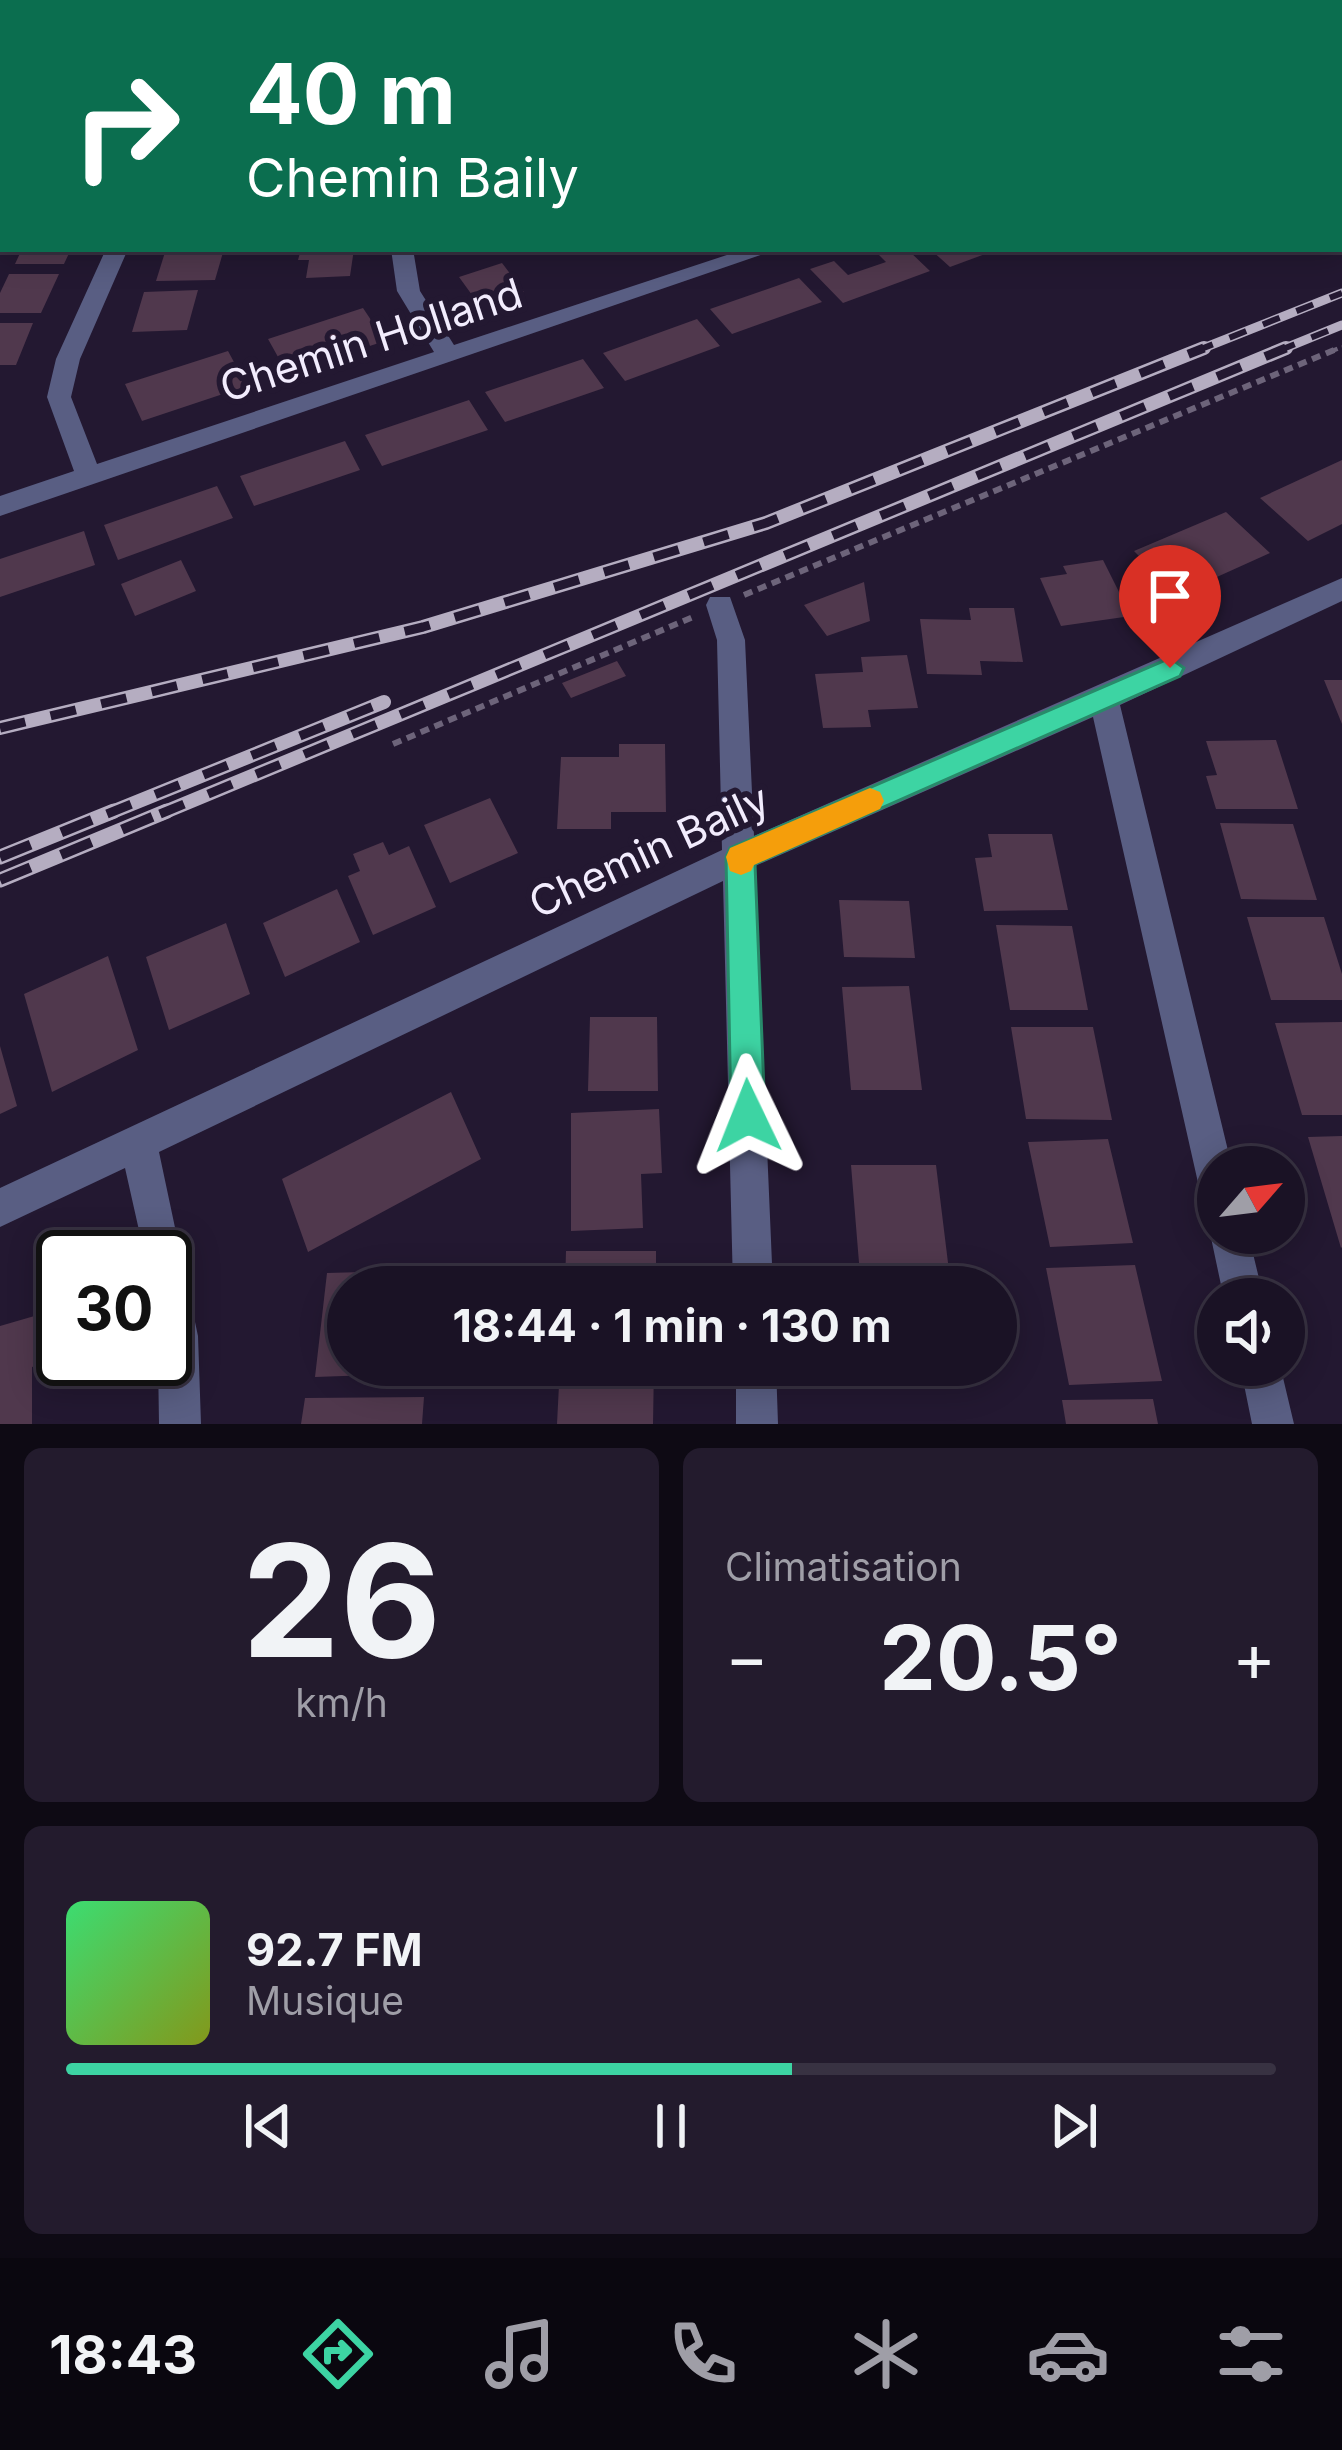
<!DOCTYPE html>
<html lang="fr">
<head>
<meta charset="utf-8">
<style>
	body { margin:0; font-family:Inter,sans-serif; background:#231b2d; color:#f1f3f6; height:100vh; display:flex; flex-direction:column; font-size:45px; white-space:nowrap }
	* { box-sizing:border-box; margin:0 }
	p { font-size:39px; color:#9f9ea7 }
	.icon { flex:none; width:66px; height:66px; fill:none; stroke:currentColor; stroke-width:2; stroke-linecap:round; stroke-linejoin:round }
	.map { position:relative; height:1424px; overflow:hidden }
	.sheet { display:flex; flex-direction:column; gap:24px; padding:24px; background:#0e0a14; flex:1 }
	.sheet>* { flex:none }
	.guide { position:absolute; left:0px; top:0px; width:1344px; height:252px; box-shadow:0 6px 30px #0003,0 0 0 3px #383242; background:#0b6e4f; color:#fff; overflow:hidden }
	.needle { width:78px; rotate:62deg }
	.fabs { position:absolute; left:1197px; top:1146px; display:grid; gap:24px }
	.fabs a { display:grid; place-items:center; width:108px; height:108px; border-radius:50%; background:#1a1225; box-shadow:0 6px 30px #0003,0 0 0 3px #383242; font-size:60px }
	.speed { position:absolute; left:36px; top:1230px; display:flex; gap:24px; font-size:60px; font-weight:700; text-align:center }
	.speed>* { display:grid; place-content:center; width:156px; height:156px; border-radius:50%; background:#1a1225; box-shadow:0 6px 30px #0003,0 0 0 3px #383242; line-height:1 }
	.speed .limit { border:6px solid #111; border-radius:18px; background:#fff; color:#111 }
	.pin { position:absolute; display:grid; place-items:center; width:102px; height:102px; color:#fff; margin:-123px -51px; border-radius:50% 50% 50% 0; rotate:-45deg; box-shadow:0 0 12px #0007 }
	.pin .icon { rotate:45deg }
	.me { position:absolute; width:132px; margin:-66px; rotate:358deg; stroke-linejoin:round; filter:drop-shadow(0 0 9px #0008) }
	.turn { display:flex; align-items:center; gap:42px; height:252px; padding:0 48px; font-size:54px }
	.turn .icon { width:156px; height:156px; stroke-width:2.5 }
	.turn b { display:block; font-size:84px; line-height:102px }
	.big { font-size:90px; font-weight:700; line-height:1.1 }
	.sheet .widget { flex:1; display:flex; flex-direction:column; justify-content:center; gap:18px; min-width:0; padding:0 42px; border-radius:18px; background:#231b2d }
	.sheet .dial { align-items:center; gap:0 }
	.dial b { font-size:156px; line-height:1 }
	.song { display:flex; align-items:center; gap:36px }
	.cover { width:144px; height:144px; border-radius:18px; background:linear-gradient(135deg,hsl(140 70% 55%),hsl(70 70% 35%)) }
	.played { height:12px; border-radius:6px; background:linear-gradient(90deg,#3dd4a3 60%,#383242 60%) }
	.keys { display:flex; justify-content:space-around; direction:ltr }
	.heat { display:flex; justify-content:space-between; align-items:center; font-size:66px; direction:ltr }
	.sheet .tiles { flex:1; display:grid; gap:24px; grid-template-columns:1fr 1fr }
	.widget:last-child { grid-column:span 2 }
	.trip { position:absolute; left:327px; top:1266px; width:690px; height:120px; border-radius:60px; background:#1a1225; box-shadow:0 6px 30px #0003,0 0 0 3px #383242; font-weight:700; line-height:120px; text-align:center }
	.menu { display:flex; height:192px; justify-content:space-around; align-items:center; background:#0a070f; color:#9f9ea7 }
	.menu .icon { width:84px; height:84px }
	.menu .active { color:#3dd4a3 }
	.menu b { font-size:54px; color:#f1f3f6 }
	.map>svg:first-child { display:block }
	.building { fill:#50384d }
	.lines { fill:none; stroke-linecap:round; stroke-linejoin:round }
	.path-far1 { stroke:#6d647a; stroke-width:4.5; stroke-dasharray:6 4.5; stroke-linecap:butt }
	.path { stroke:#6d647a; stroke-width:6; stroke-dasharray:9 6; stroke-linecap:butt }
	.minor { fill:#595e83; fill-rule:evenodd }
	.rail-far2-casing { stroke:#b5adc1; stroke-width:9 }
	.rail-far1-casing { stroke:#b5adc1; stroke-width:14 }
	.rail-casing { stroke:#b5adc1; stroke-width:15 }
	.rail-far2 { stroke:#231831; stroke-width:6; stroke-dasharray:18; stroke-linecap:butt }
	.rail-far1 { stroke:#231831; stroke-width:9; stroke-dasharray:26; stroke-linecap:butt }
	.rail { stroke:#231831; stroke-width:10; stroke-dasharray:33; stroke-linecap:butt }
	.route { fill:#3dd4a3; stroke:#288a6a; stroke-width:3 }
	.slow { fill:#f59e0b }
	.labels { text-anchor:middle; stroke-width:12; stroke-linejoin:round; paint-order:stroke }
	.street-label { font-size:42px; fill:#f2ecfd; stroke:#231831 }
</style>
</head>
<body>
<div class="map">
<svg width="1342" height="1424" viewBox="0 0 1342 1424">
	<rect width="100%" height="100%" fill="#231831"/>
	<path class="building" d="M22,249h49l-7,15h-49z
		M166,249h58l-9,31 -59,1z
		M301,249h53l-4,27 -44,2 3,-18h-11z
		M873,249h34l23,22 -87,32 -33,-34 24,-8 14,14 38,-13z
		M930,249h66v1l-46,17z
		M502,263l22,29 -44,14 -21,-29z
		M9,274h50l-18,39h-41v-20z
		M799,278l23,24 -90,32 -22,-25z
		M198,290l-11,40 -55,2 12,-40z
		M363,308l22,33 -98,32 -19,-34z
		M697,319l23,27 -95,35 -22,-28z
		M0,323h33l-17,42h-16z
		M228,351l19,35 -105,35 -17,-37z
		M583,359l21,29 -99,34 -20,-30z
		M469,400l19,30 -106,36 -17,-31z
		M345,441l15,29 -106,36 -14,-30z
		M1342,460v64l-34,17 -48,-43z
		M217,486l16,32 -115,42 -14,-35z
		M1226,512l44,41 -93,42 -43,-44z
		M84,531l11,34 -95,32v-38z
		M181,560l15,31 -61,25 -14,-32z
		M1103,560l28,56 -70,10 -21,-48 27,-4 -4,-8z
		M864,582l6,39 -43,15 -23,-31z
		M969,608h45l9,54 -43,-1 2,14 -55,-1 -7,-55 51,1z
		M907,655l11,53 -50,2 3,17 -48,1 -8,-54 48,-2 -2,-15z
		M617,661l9,15 -55,22 -9,-15z
		M1324,680h18v44z
		M1276,740l22,69h-82l-10,-33 11,-1 -11,-34z
		M619,744h46l1,68h-55v17h-54l4,-72h58z
		M490,798l28,55 -68,30 -26,-58z
		M1220,823l73,1 24,76 -76,-1z
		M988,834h64l16,76 -84,1 -9,-53 17,-1z
		M383,842l6,13 20,-9 27,61 -63,28 -25,-59 12,-5 -7,-17z
		M337,889l23,53 -75,35 -22,-54z
		M839,900l70,1 6,57 -71,-1z
		M1247,917h77l18,57v26h-71z
		M226,923l24,71 -81,36 -23,-73z
		M996,925l76,1 16,84h-78z
		M108,956l30,94 -86,42 -28,-98z
		M909,986l13,104h-71l-9,-103z
		M590,1017h67l1,74h-70z
		M1342,1022v93h-40l-27,-92z
		M1011,1027h82l19,93 -86,-1z
		M0,1046l17,60 -17,8z
		M451,1092l30,67 -173,93 -26,-73z
		M659,1109l3,64 -21,1 2,54 -72,3v-118z
		M1342,1136v111l-1,1 -33,-111z
		M1108,1139l25,104 -83,4 -22,-105z
		M851,1165h85l15,122h-90z
		M566,1251h90v36h-91z
		M1135,1265l27,116 -93,4 -23,-117z
		M436,1270l-1,17h-87v78h82l-1,8 -114,4 12,-104z
		M62,1308v50l-30,9v57h-32v-98z
		M560,1365h94l-1,59h-96z
		M868,1365h92l1,9h-93z
		M424,1397l-2,27h-121l4,-26z
		M1153,1399l5,25h-92l-4,-24z"/>
	<g class="lines">
		<path class="path-far1" d="M1332,351l10,-4"/>
		<path class="path" d="M744,595l595,-247
			M393,744l300,-127"/>
		<path class="minor" d="M691,0h18v3h-18z
			M928,0h18l1,3h-18z
			M106,249h22l-48,110 -9,38 26,67 337,-112 -37,-61 -6,-42h22l7,42 34,54 291,-96h33l-778,267v-20l74,-25 -27,-74 9,-38z
			M1342,578v23l-222,104 112,462h-14v39l-13,-6 -6,-13 -106,-470 -338,149 18,421h-40l-10,-406 -564,271 39,184 3,88h-42l-1,-65h7v-102h-20l-20,-89 -125,59v-39l722,-338 -5,-210 -11,-35 4,-8h20l15,43 9,196z
			M1218,1218v15h30l16,66h-40l-14,-66z
			M736,1365h40l2,59h-42z
			M1240,1365h40l14,59h-42z"/>
		<defs>
			<path id="rail-far2" d="M1196,351l146,-58
				M1278,351l64,-26"/>
			<path id="rail-far1" d="M0,728l423,-101 343,-104 438,-175
				M107,814l277,-112
				M160,814l1126,-466"/>
			<path id="rail" d="M0,857l114,-46
				M0,880l167,-69"/>
		</defs>
		<use href="#rail-far2" class="rail-far2-casing"/>
		<use href="#rail-far1" class="rail-far1-casing"/>
		<use href="#rail" class="rail-casing"/>
		<use href="#rail-far2" class="rail-far2"/>
		<use href="#rail-far1" class="rail-far1"/>
		<use href="#rail" class="rail"/>
	</g>
	<path class="route" d="M1170,658l14,10 -4,8 -425,188 10,252 -5,12 -12,4 -12,-4 -5,-12 -5,-259 4,-9z"/>
	<path class="slow" d="M870,788l10,4 4,9 -4,8 -126,56 -3,6 -10,4 -11,-4 -4,-14 4,-9z"/>
	<g class="labels">
		<g class="street-label">
			<text transform="translate(371 340) rotate(-18)" y="15">Chemin Holland</text>
			<text transform="translate(649 851) rotate(-25)" y="15">Chemin Baily</text>
		</g>
	</g>
</svg>
<div class="fabs">
<a><svg class="needle" viewBox="-14 -14 28 28"><path d="M0-13l5 13h-10z" fill="#e53935"/><path d="M0 13l5-13h-10z" fill="#9f9ea7"/></svg></a>
<a><svg class="icon" aria-label="sound" viewBox="0 0 24 24"><path d="M4 9h4l5-4v14l-5-4H4zM17 9q2 3 0 6"/></svg></a>
</div>
<div class="speed"><div class="limit">30</div></div>
<div class="pin" style="left:1170px;top:668px;background:#d93025"><svg class="icon" aria-label="arrive" viewBox="0 0 24 24"><path d="M6 21V4h12l-3 4 3 4H6"/></svg></div>
<svg class="me" style="left:748px;top:1116px" viewBox="-20 -20 40 40"><path d="M0-17L14 15 0 8-14 15z" fill="#3dd4a3" stroke="#fff" stroke-width="4"/></svg>
<div class="trip">18:44 · 1 min · 130 m</div>
<div class="guide">
<div class="turn"><svg class="icon" aria-label="right" viewBox="0 0 24 24"><path d="M7 20v-9h11M14 6l5 5-5 5"/></svg><div><b>40 m</b>Chemin Baily</div></div>
</div>
</div>
<section class="sheet">
<div class="tiles">
<div class="widget dial"><b>26</b><p>km/h</p></div>
<div class="widget"><p>Climatisation</p>
<div class="heat"><a>−</a><b class="big">20.5°</b><a>+</a></div>
</div>
<div class="widget">
<div class="song"><i class="cover"></i><div><b>92.7 FM</b><p>Musique</p></div></div>
<div class="played"></div>
<div class="keys"><svg class="icon" aria-label="previous" viewBox="0 0 24 24"><path d="M18 5L8 12l10 7zM5 5v14"/></svg><svg class="icon" aria-label="pause" viewBox="0 0 24 24"><path d="M8 5v14M16 5v14"/></svg><svg class="icon" aria-label="next" viewBox="0 0 24 24"><path d="M6 5l10 7-10 7zM19 5v14"/></svg></div>
</div>
</div>
</section>
<nav class="menu">
<b>18:43</b>
<svg class="icon active" aria-label="directions" viewBox="0 0 24 24"><path d="M12 3l9 9-9 9-9-9zM9 14v-3h6M13 9l2 2-2 2"/></svg>
<svg class="icon" aria-label="music" viewBox="0 0 24 24"><path d="M9 18V5l10-2v13"/><circle cx="6" cy="18" r="3"/><circle cx="16" cy="16" r="3"/></svg>
<svg class="icon" aria-label="phone" viewBox="0 0 24 24"><path d="M5 4h4l2 5-3 2q2 4 5 5l2-3 5 2v4C11 20 4 13 5 4z"/></svg>
<svg class="icon" aria-label="climate" viewBox="0 0 24 24"><path d="M12 3v18M4 7l16 10M4 17L20 7"/></svg>
<svg class="icon" aria-label="car" viewBox="0 0 24 24"><path d="M5 17H2v-5l4-1 3-4h7l3 4 3 1v5h-3M9 17h6M6 11h13"/><circle cx="7" cy="17" r="2"/><circle cx="17" cy="17" r="2"/></svg>
<svg class="icon" aria-label="filters" viewBox="0 0 24 24"><path d="M4 7h16M4 17h16"/><circle cx="9" cy="7" r="2"/><circle cx="15" cy="17" r="2"/></svg>
</nav>
</body>
</html>
